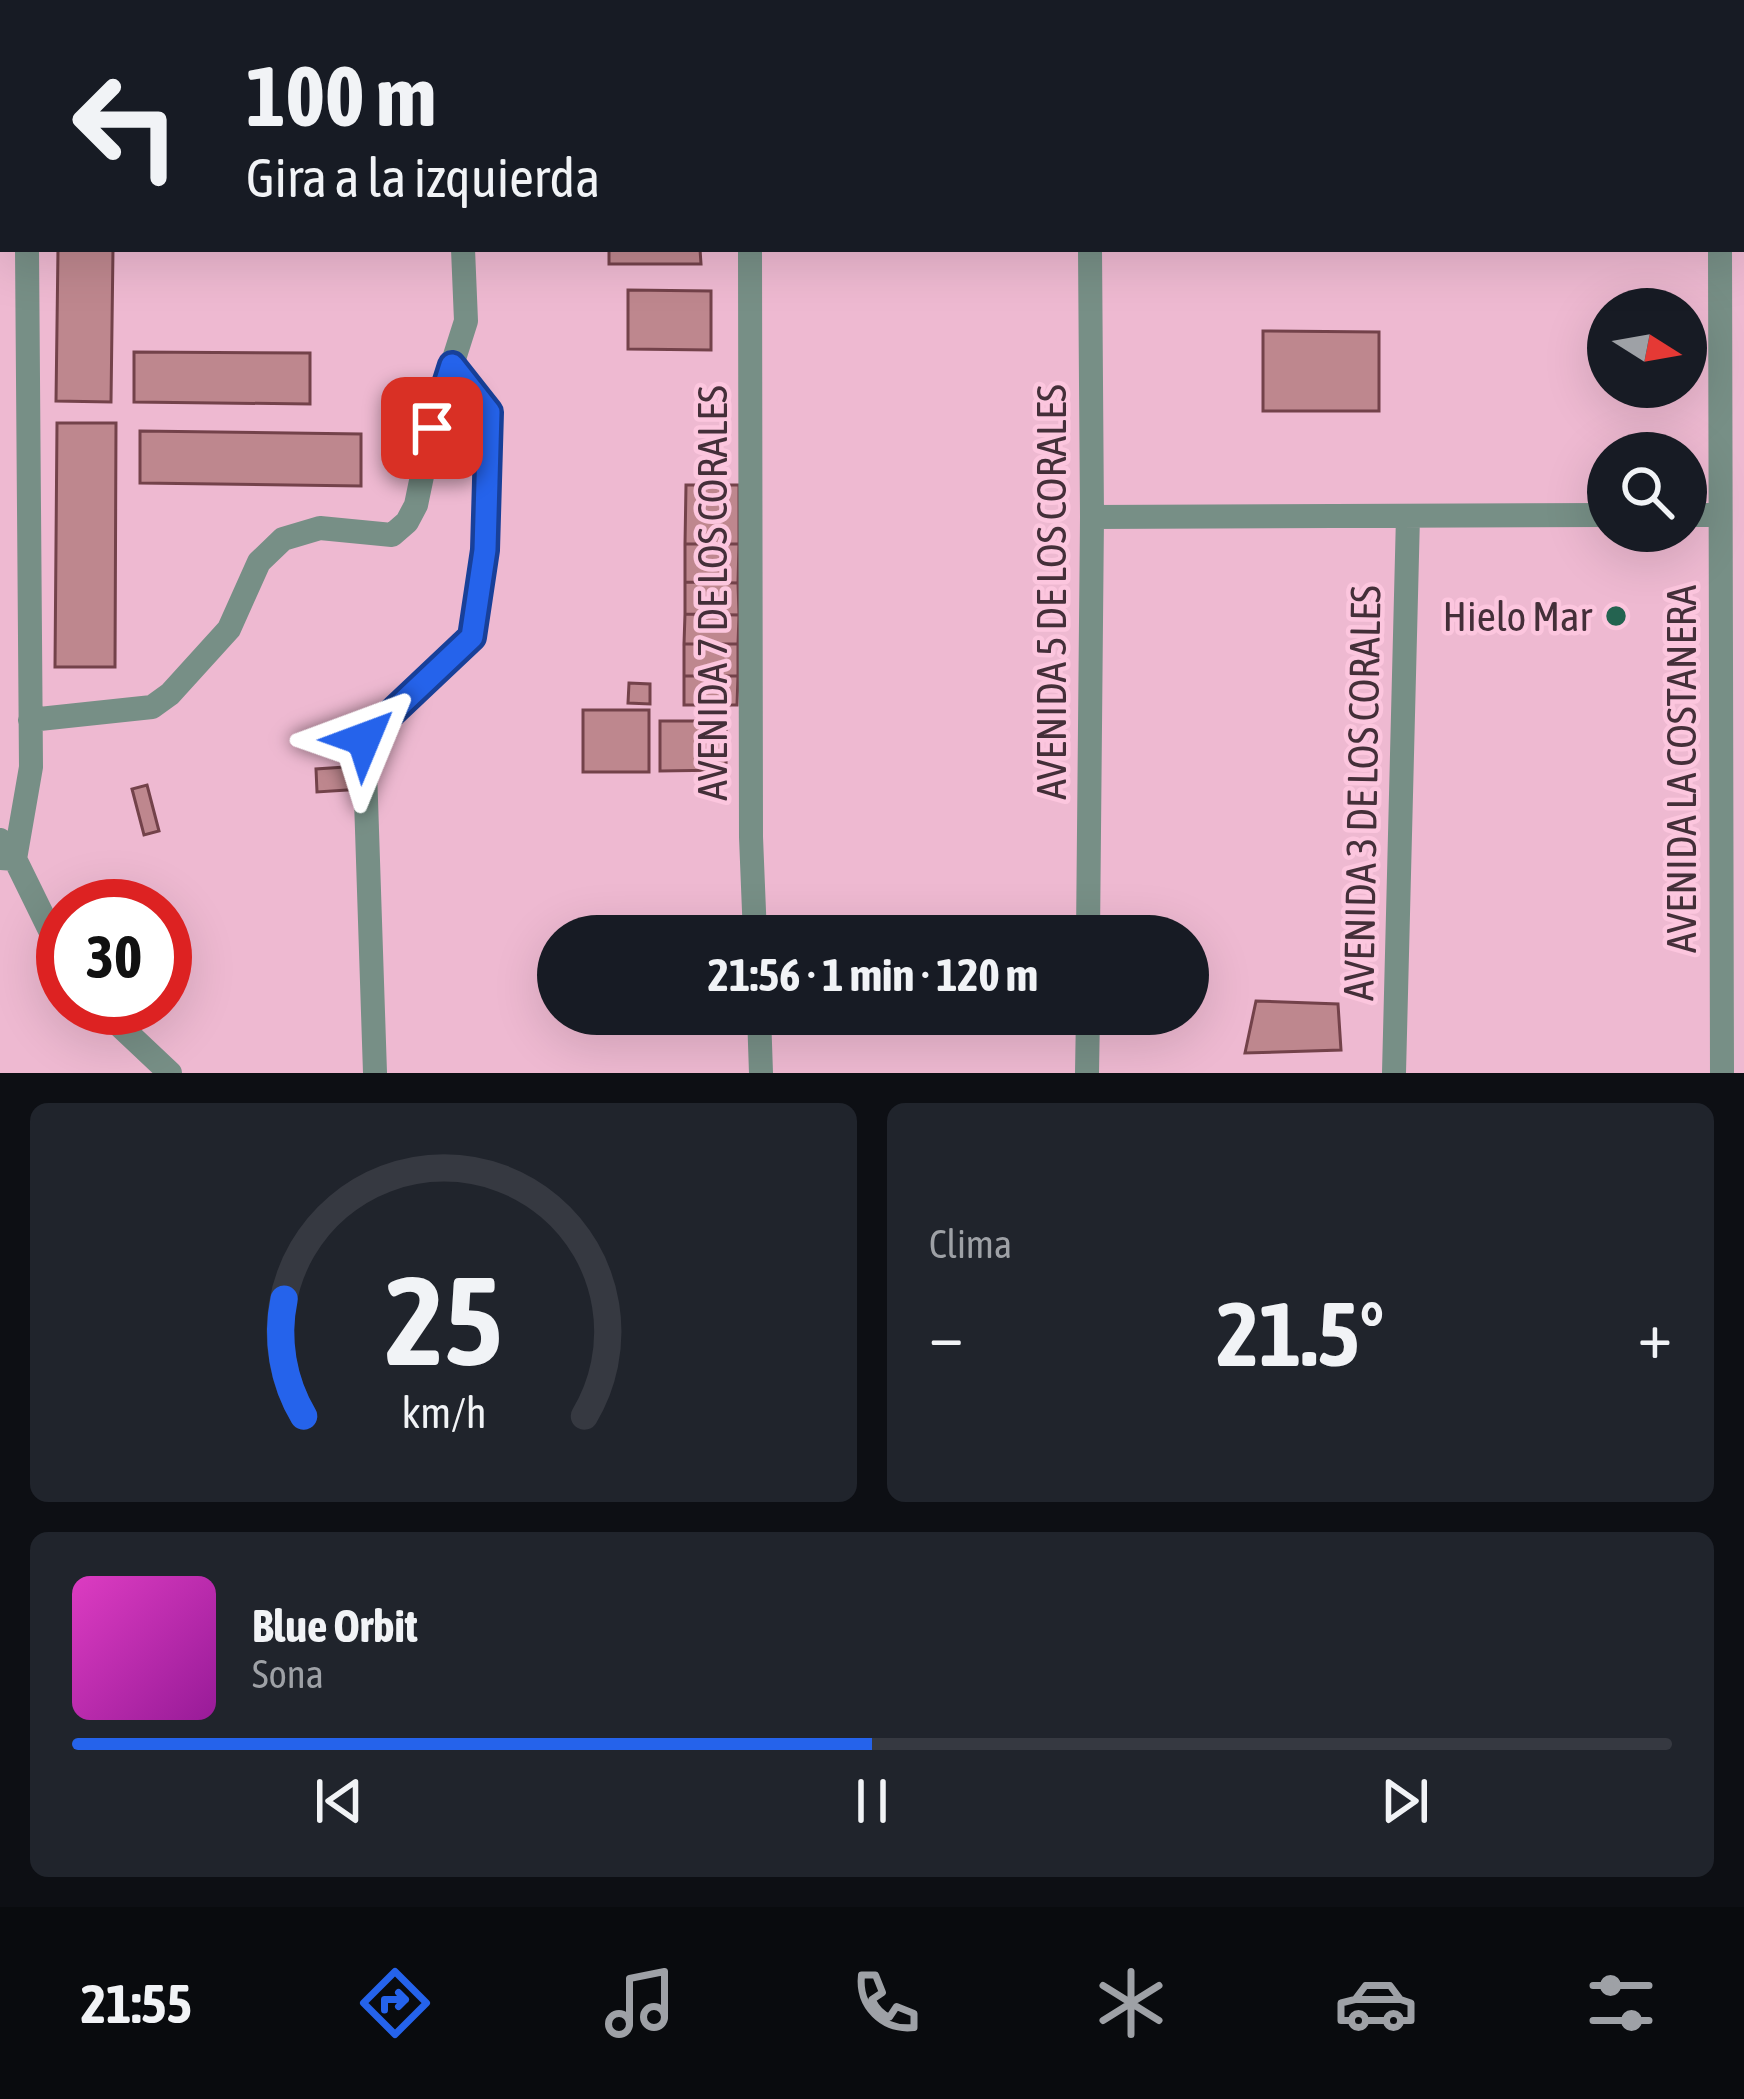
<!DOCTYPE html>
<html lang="es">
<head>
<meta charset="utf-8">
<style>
	body { margin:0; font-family:"Asap Condensed",sans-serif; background:#20242c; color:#f1f3f6; height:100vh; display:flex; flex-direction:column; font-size:45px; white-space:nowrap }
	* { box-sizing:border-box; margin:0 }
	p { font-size:39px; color:#9ea1a6 }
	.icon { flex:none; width:66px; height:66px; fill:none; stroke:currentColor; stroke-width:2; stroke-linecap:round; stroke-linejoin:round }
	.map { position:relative; height:1073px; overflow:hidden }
	.drawer { display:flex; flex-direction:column; gap:30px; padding:30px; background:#0d0f14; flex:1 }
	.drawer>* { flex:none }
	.banner { position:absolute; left:0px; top:0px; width:1746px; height:252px; box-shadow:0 12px 48px #0002; background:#171b24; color:#f1f3f6; overflow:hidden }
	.needle { width:78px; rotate:101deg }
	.fabs { position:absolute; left:1587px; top:288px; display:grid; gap:24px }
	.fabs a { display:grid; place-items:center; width:120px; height:120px; border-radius:50%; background:#171b24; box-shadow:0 12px 48px #0002; font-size:60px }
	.speed { position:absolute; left:36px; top:879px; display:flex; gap:24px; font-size:60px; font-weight:700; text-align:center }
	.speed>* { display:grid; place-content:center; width:156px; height:156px; border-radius:50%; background:#171b24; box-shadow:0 12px 48px #0002; line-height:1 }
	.speed .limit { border:18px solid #d22; background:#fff; color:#111 }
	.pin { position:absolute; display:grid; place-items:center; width:102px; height:102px; color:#fff; margin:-51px; border-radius:24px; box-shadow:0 6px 18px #0006 }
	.me { position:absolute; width:132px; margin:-66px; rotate:46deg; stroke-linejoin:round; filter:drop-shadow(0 0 9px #0008) }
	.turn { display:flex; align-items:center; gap:42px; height:252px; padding:0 48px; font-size:54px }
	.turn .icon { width:156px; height:156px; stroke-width:2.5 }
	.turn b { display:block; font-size:84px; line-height:102px }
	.big { font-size:90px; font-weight:700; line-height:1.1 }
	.drawer .widget { flex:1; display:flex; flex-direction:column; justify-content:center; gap:18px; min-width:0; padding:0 42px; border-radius:18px; background:#20242c }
	.drawer .dial { align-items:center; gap:0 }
	.dial svg { height:312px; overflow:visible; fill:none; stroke:#363941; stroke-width:7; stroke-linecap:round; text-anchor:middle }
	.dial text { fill:#f1f3f6; stroke:none }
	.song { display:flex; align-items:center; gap:36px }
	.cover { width:144px; height:144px; border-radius:18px; background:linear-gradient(135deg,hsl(310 70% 55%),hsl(300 70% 35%)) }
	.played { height:12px; border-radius:6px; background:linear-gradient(90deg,#2563eb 50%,#363941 50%) }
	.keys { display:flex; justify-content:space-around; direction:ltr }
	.heat { display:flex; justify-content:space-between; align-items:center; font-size:66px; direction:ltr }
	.drawer .tiles { flex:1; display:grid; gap:30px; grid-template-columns:1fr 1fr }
	.widget:last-child { grid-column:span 2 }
	.trip { position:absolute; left:537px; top:915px; width:672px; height:120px; border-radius:60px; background:#171b24; box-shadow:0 12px 48px #0002; font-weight:700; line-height:120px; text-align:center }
	.tabs { display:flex; height:192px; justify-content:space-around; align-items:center; background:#090b0e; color:#9ea1a6 }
	.tabs .icon { width:84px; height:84px }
	.tabs .on { color:#2563eb }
	.tabs b { font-size:54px; color:#f1f3f6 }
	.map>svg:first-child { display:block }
	.building { fill:#be878e; stroke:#73424a; stroke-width:3 }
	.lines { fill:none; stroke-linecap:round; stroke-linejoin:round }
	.street { stroke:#778f86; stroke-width:24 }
	.route-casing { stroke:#184099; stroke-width:30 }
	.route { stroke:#2563eb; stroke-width:21 }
	.poi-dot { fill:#246350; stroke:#fcc6de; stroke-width:4.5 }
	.labels { text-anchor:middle; stroke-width:9; stroke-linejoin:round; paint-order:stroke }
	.street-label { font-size:42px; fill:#442f39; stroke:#fcc6de }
	.poi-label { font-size:42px; fill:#442f39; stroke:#fcc6de; text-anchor:end }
</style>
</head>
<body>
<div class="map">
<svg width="1744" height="1073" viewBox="0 0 1744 1073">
	<rect width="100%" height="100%" fill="#eeb9d1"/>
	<path class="building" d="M58,249h55l-2,153 -55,-1z
		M609,249h91l1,15h-92z
		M628,290l83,1v59l-83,-1z
		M1263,331l116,1v79h-116z
		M134,352l176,1v51l-176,-2z
		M57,423h59l-1,244h-60z
		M140,431l221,3v52l-221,-3z
		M686,485h53v59h-54z
		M685,544h54l-1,39 -53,-1z
		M685,582l53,1 1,32 -54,-1z
		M685,614l54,1 -1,29h-54z
		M684,644h54v32h-54z
		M684,676h54l-1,29h-53z
		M629,683l21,1v20l-22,-1z
		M583,710h66v62h-66z
		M660,721h66v49l-66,1z
		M360,766l2,23 -45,3 -1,-23z
		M147,785l12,46 -15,4 -12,-46z
		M1256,1001l82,3 3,46 -96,3z"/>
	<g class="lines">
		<path class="street" d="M747,0v3
			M1085,0v3
			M1391,0v3
			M1718,0l1,3
			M27,3v-3
			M750,249l1,588 4,99
			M1720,249l2,824
			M1686,515h32
			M1092,517l516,-2
			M30,720l122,-13 18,-13 59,-65 30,-67 24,-23 37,-11 72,7 15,-13 9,-17 16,-77 34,-107 -3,-72
			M0,840l15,19 48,98
			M0,858l15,1 16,-92 -4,-518
			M1088,936l4,-419 -2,-268
			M101,1008l69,65
			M759,1014l2,59
			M375,1073l-11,-334 108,-102 14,-87 3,-138 -37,-47
			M1087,1073l1,-59
			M1394,1073l14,-557"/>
	</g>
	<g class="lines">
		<defs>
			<path id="route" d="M364,739l108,-102 13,-87 4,-138 -37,-47 -20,63"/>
		</defs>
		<use href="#route" class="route-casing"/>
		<use href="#route" class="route"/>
	</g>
	<circle class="poi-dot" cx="1616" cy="616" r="12"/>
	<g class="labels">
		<g class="street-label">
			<text transform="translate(1051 592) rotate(-90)" y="15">AVENIDA 5 DE LOS CORALES</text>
			<text transform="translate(712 593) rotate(-90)" y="15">AVENIDA 7 DE LOS CORALES</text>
			<text transform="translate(1681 769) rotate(-90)" y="15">AVENIDA LA COSTANERA</text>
			<text transform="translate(1362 793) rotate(-89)" y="15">AVENIDA 3 DE LOS CORALES</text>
		</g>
		<g class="poi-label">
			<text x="1592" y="631">Hielo Mar</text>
		</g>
	</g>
</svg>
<div class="fabs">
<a><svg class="needle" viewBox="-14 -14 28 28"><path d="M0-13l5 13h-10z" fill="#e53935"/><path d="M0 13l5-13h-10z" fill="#9ea1a6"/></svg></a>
<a><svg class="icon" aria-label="search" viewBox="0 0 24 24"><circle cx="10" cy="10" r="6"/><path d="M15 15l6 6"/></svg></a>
</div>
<div class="speed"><div class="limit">30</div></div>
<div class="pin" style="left:432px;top:428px;background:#d93025"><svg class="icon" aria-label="arrive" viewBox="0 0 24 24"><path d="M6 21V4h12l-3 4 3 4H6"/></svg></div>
<svg class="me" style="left:364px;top:739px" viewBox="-20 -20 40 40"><path d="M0-17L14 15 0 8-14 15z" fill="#2563eb" stroke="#fff" stroke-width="4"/></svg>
<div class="trip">21:56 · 1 min · 120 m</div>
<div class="banner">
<div class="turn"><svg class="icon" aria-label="left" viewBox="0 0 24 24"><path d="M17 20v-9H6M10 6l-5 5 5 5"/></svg><div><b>100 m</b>Gira a la izquierda</div></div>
</div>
</div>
<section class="drawer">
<div class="tiles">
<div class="widget dial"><svg viewBox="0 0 100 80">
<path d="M14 69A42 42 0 1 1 86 69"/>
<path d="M14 69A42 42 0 0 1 9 39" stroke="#2563eb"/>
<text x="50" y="56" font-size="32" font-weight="700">25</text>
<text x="50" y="72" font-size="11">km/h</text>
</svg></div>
<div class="widget"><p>Clima</p>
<div class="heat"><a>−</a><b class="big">21.5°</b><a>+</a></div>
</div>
<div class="widget">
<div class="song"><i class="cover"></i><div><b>Blue Orbit</b><p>Sona</p></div></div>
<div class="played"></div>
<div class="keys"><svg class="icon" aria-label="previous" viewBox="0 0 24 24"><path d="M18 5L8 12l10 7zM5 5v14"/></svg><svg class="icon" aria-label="pause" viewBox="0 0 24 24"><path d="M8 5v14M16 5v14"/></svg><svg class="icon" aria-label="next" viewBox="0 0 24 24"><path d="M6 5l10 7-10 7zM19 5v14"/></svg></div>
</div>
</div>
</section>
<nav class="tabs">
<b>21:55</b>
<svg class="icon on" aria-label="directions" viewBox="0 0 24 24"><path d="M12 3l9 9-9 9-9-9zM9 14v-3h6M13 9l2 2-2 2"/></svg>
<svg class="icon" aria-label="music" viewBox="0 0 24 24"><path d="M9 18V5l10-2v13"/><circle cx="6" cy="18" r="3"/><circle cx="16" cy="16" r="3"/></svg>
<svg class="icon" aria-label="phone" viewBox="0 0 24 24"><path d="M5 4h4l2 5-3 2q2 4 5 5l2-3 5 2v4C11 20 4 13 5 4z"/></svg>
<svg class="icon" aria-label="climate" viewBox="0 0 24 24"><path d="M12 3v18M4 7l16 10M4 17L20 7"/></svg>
<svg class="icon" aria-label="car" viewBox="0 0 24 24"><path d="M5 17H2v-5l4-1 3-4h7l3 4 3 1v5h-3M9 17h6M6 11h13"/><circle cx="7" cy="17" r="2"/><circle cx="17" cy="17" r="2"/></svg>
<svg class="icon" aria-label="filters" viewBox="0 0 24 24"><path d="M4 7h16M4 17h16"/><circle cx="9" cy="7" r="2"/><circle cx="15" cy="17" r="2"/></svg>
</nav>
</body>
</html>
